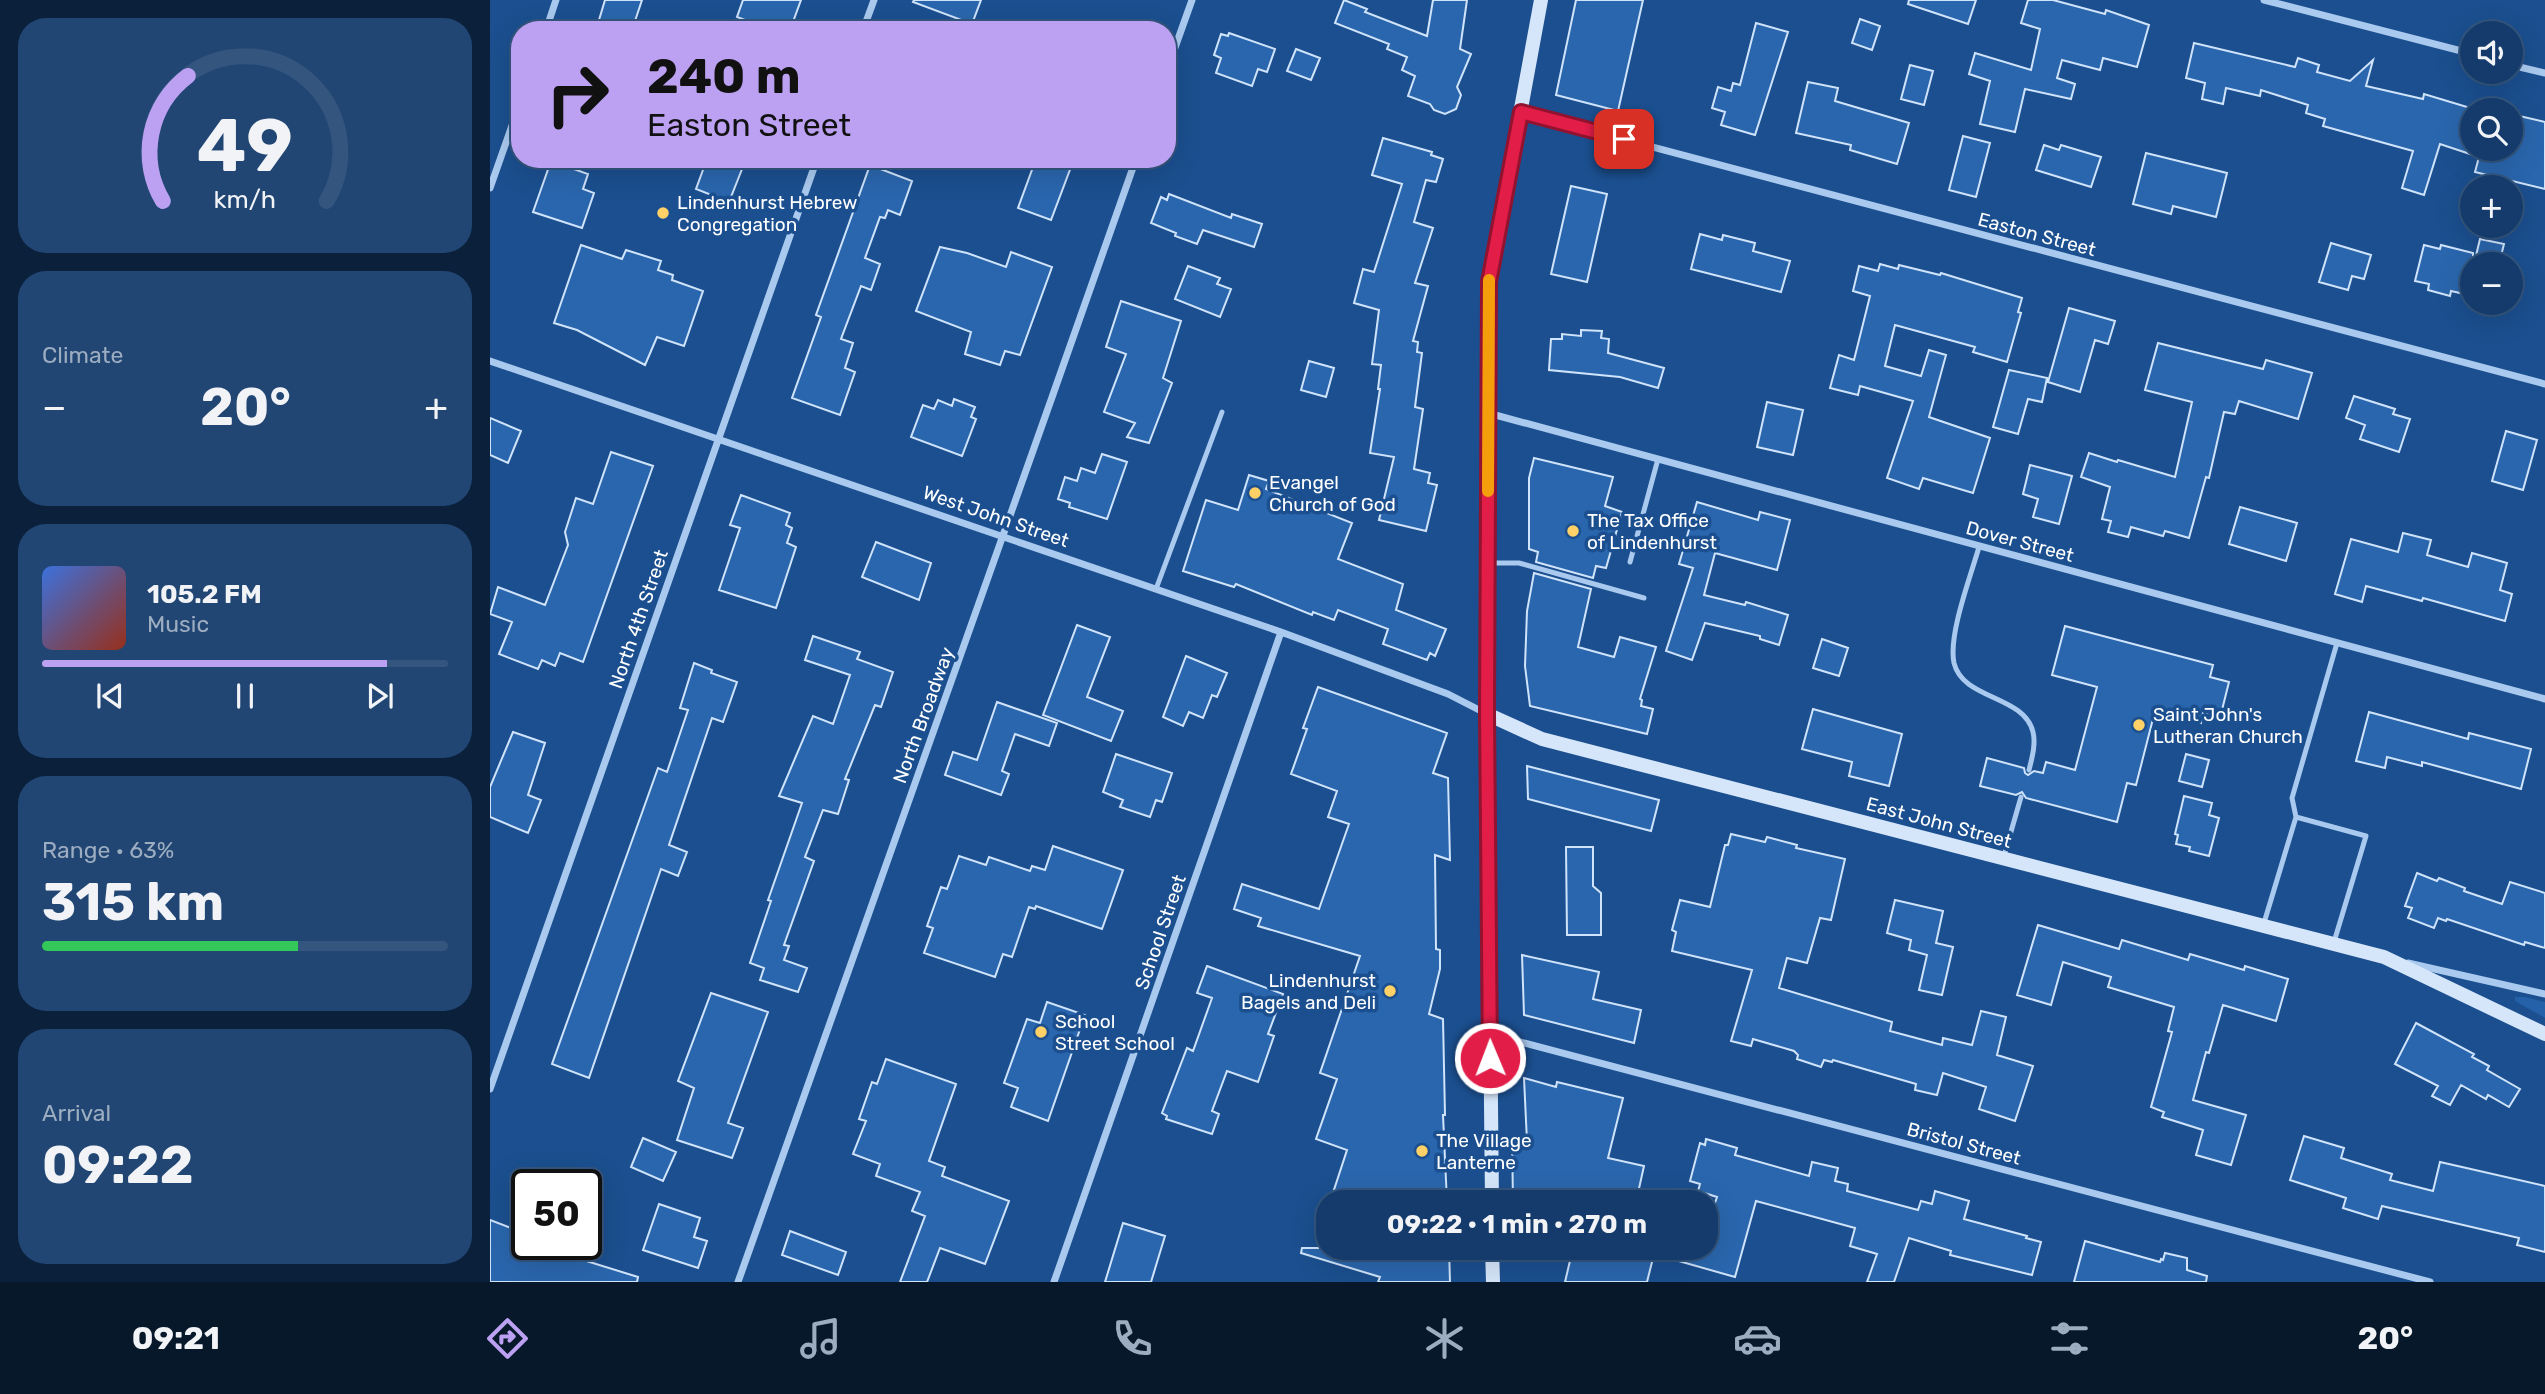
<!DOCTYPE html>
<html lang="en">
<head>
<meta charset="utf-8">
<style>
	body { margin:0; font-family:Rubik,sans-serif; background:#214673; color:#f1f3f6; height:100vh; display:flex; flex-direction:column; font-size:26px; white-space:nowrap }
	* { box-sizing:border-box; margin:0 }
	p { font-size:23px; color:#9dadc1 }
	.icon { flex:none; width:38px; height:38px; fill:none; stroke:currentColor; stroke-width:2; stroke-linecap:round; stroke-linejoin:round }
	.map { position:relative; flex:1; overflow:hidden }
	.side { display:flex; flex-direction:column; gap:18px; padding:18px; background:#0b203b; width:490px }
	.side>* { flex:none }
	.guide { position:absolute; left:21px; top:21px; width:665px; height:147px; border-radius:28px; box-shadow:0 7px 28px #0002,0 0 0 2px #33557e; background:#bca0f2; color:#111; overflow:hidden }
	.fabs { position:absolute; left:1970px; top:21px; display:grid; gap:14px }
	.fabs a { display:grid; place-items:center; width:63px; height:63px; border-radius:50%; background:#143b6b; box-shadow:0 7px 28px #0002,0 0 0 2px #33557e; font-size:35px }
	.speed { position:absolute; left:21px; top:1169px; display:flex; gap:14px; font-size:35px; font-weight:700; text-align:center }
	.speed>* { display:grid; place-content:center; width:91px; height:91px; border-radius:50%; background:#143b6b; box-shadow:0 7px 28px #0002,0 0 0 2px #33557e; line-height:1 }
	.speed .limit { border:4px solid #111; border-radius:10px; background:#fff; color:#111 }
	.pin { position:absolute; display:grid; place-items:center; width:60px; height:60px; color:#fff; margin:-30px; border-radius:14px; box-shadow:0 4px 10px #0006 }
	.me { position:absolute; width:77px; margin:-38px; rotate:359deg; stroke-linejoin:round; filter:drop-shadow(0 0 5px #0008) }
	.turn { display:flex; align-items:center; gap:24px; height:147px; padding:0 21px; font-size:32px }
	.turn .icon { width:91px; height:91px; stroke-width:2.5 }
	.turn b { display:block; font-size:49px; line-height:60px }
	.big { font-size:52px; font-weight:700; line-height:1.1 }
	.side .card { flex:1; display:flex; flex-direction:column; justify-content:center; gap:10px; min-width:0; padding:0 24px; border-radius:28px; background:#214673 }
	.side .dial { align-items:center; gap:0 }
	.dial svg { height:182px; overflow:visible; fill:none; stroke:#33557e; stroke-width:7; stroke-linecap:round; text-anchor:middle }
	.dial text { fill:#f1f3f6; stroke:none }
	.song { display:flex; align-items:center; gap:21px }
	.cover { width:84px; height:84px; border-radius:10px; background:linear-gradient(135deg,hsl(220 70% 55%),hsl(10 70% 35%)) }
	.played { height:7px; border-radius:4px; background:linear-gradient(90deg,#bca0f2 85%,#33557e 85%) }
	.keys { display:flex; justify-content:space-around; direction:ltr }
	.heat { display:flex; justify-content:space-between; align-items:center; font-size:38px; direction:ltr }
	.charge { height:10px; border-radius:5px; background:linear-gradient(90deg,#34c759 63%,#33557e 0) }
	.trip { position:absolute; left:826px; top:1190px; width:402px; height:70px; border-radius:28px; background:#143b6b; box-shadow:0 7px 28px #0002,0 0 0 2px #33557e; font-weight:700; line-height:70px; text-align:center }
	.tabs { display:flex; height:112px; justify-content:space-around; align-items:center; background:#08182b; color:#9dadc1 }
	.tabs .icon { width:49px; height:49px }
	.tabs .current { color:#bca0f2 }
	.tabs b { font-size:32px; color:#f1f3f6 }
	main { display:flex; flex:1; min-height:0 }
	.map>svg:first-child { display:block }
	.green { fill:#2461a8 }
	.building { fill:#2a66ad; stroke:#cfe3fa; stroke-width:2 }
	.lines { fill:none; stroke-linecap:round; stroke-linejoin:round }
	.lane { stroke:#a9c9ee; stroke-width:5 }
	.street { stroke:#a9c9ee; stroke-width:7 }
	.secondary { stroke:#d6e6fa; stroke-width:14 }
	.route-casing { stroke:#92132f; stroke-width:18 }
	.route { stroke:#e11d48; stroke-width:12 }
	.slow { stroke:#f59e0b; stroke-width:12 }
	.poi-dot { fill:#ffd166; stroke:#1b4f8f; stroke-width:2.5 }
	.labels { text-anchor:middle; stroke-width:7; stroke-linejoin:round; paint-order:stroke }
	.poi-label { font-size:19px; fill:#fff; stroke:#1b4f8f; text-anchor:start }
	.street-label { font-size:19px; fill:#fff; stroke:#1b4f8f }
</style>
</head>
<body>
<main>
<section class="side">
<div class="card dial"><svg viewBox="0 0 100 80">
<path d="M14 69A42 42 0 1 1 86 69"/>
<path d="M14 69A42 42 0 0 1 25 14" stroke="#bca0f2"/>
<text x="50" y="56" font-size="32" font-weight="700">49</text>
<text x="50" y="72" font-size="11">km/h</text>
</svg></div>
<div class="card"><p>Climate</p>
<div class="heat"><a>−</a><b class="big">20°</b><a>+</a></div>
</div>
<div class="card">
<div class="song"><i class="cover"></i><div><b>105.2 FM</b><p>Music</p></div></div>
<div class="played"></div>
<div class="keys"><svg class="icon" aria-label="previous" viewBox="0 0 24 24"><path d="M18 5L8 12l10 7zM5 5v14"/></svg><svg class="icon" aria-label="pause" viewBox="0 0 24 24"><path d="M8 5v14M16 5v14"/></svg><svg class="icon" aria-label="next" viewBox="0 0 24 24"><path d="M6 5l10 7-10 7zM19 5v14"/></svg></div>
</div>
<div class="card"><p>Range · 63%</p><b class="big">315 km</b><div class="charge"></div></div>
<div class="card"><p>Arrival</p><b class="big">09:22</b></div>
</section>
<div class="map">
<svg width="2055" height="1282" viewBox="0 0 2055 1282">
	<rect width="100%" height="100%" fill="#1b4f8f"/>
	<path class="green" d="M2025,997h10l20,5v16l-30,-17z"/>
	<path class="building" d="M115,0h37l-10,30h-36z
		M253,0h58l-11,30h-19l-34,-13z
		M424,0h67l-9,24 -59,-22z
		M854,0l23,9 -2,3 62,24 6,-36h34l-7,49 11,5 -14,33 4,8 -5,14 -11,5 -11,-4 -4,-6 -22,-8 7,-20 -13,-6 5,-13 -20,-8 2,-5 -54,-21z
		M1086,0h67l-25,111 -62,-16z
		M1419,0h67l-8,24 -60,-20z
		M1538,0h25l52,14 1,-4 43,15 -12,42 -34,-9 -3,12 -38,-10 -5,18 18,6 -4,15 -46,-10 -10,43 -35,-8 10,-43 -21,-7 6,-21 56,17 9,-41 -19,-6z
		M1370,19l20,7 -8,24 -20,-7z
		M1266,23l32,9 -33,103 -34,-10 4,-13 -13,-4 6,-21 13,4 2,-8 7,2z
		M739,33l46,16 -8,23 -9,-3 -6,17 -36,-13 5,-15 -7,-3 7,-21 7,2z
		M1704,43l101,24 3,-9 21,7 -2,7 33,9 23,-21 -7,26 57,13 1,-5 53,16h-4v39h38v-35l34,8v67l-70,-17 4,-15 -39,-13 -16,51 -22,-7 11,-37 -90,-25 2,-7 -19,-6 2,-8 -47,-15 -1,6 -34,-8 -3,16 -21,-5 3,-16 -19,-5z
		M806,49l24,9 -9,22 -24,-9z
		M1420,65l23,6 -9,34 -23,-6z
		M1318,82l30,6 -3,13 74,22 -12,41 -47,-14 1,-5 -55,-12z
		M1473,136l27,7 -14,54 -27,-7z
		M893,138l49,14 -1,3 12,4 -7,23 -10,-2 -12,42 19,6 -18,55 13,3 -15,55 5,1 -1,10 5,1 -7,54 8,2 -9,60 16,4 -2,10 9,2 -11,46 -47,-11 15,-63 -24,-4 10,-64h-2l3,-24 -9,-1 7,-54 -25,-7 9,-34 11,3 28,-88 -30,-9z
		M1554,145l15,5 2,-5 40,12 -10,30 -55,-17z
		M1656,153l81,20 -11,44 -43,-11 -2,8 -38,-10z
		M217,159h39l-17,43 -33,-13z
		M546,159h38l-23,61 -33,-12z
		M61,161l37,13 -5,15 11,4 -12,35 -49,-16z
		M380,165l42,16 -12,34 -12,-5 -3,8 -5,-1 -15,41 15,6 -9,26 -10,-4 -20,53 12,4 -8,25 10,4 -15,43 -48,-17 29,-81 -5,-2z
		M1081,186l36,8 -20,88 -36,-8z
		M679,194l62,24 1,-4 30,10 -8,23 -51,-17 -6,14 -22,-8 1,-3 -25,-10 10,-26 6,3z
		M1210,234l22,6 1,-5 32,8 -2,8 37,10 -9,31 -90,-23z
		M1990,239l24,5 -5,20h-25z
		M1841,243l40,12 -7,24 -12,-3 -4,14 -29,-8z
		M91,245l41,14 4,-9 35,11 -3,9 15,5 -1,5 31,11 -19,55 -27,-9 -12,28 -68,-35 -23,-7z
		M1934,245l16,4 1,-4 32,8v43l-22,-5 -1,5 -22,-6 1,-6 -14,-3z
		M450,247l27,6 39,14 5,-15 41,15 -32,88 -15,-4 -5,14 -35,-11 6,-22 -55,-21z
		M1390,264l18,5 1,-4 41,10 1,-2 81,25 -4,14 3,1 -14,49 -34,-10 2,-5 -80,-22 -10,41 36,10 8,-26 17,5 -17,62 61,21 -17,55 -50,-15 -4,11 -32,-11 26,-77 -53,-15 -2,9 -28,-7 9,-33 15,5 16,-64 -17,-5 6,-25 19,5z
		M698,266l32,12 -3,6 14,5 -11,28 -45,-18z
		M631,301l60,20 -18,57 9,5 -23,60 -22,-6 8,-14 -31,-11 22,-58 -20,-7z
		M1579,308l46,13 -7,23 -13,-4 -15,52 -32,-10z
		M1091,330l21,1 -1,7 8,1 -1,14 56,15 -6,20 -38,-11 -71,-7 2,-31h11v-5l19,2z
		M1668,343l105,26 3,-9 46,13 -14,46 -59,-18 -4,13 -11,-2 -15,66 -3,-1 -17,61 -24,-7 -2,5 -32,-9 -3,10 -20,-5 3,-11 -9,-2 8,-32 -29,-10 8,-24 28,9 1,-2 57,17 17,-75 -47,-12z
		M819,361l25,7 -8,29 -25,-7z
		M1519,370l38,8 -5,24 -14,-3 -10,35 -25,-7z
		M1864,396l41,13 -2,5 17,5 -11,33 -39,-13 5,-14 -19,-7z
		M464,399l21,8 -4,10 5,2 -14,37 -51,-19 12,-32 11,4 4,-9 14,6z
		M1277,402l36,8 -10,45 -36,-8z
		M0,418l31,13 -13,32 -18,-8z
		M2016,431l31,9 -14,50 -31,-9z
		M121,452l42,14 -70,196 -23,-9 -5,13 -13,-6 -4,9 -39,-15 13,-32 -22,-8 8,-27 47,18 23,-60 -3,-13 11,-34 17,6z
		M612,454l25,8 -20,57 -38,-12 1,-4 -12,-4 7,-22 12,4 4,-13 14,5z
		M1044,458l79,19 -8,29 17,6 -16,56 -10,-2 -3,12 -57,-16 2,-10 -9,-3v-71z
		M1540,465l42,11 -13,48 -26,-7 5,-18 -15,-5z
		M759,475l20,6 -3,8 86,34 -14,36 65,25 -7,26 50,19 -11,27 -5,-3 -3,7 -44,-16 5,-15 -50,-19 -4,10 -21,-8 -1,3 -76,-31 -2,3 -51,-16 23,-71 32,10z
		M251,495l49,18 -4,12 6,3 -5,15 9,4 -20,61 -57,-18 21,-62 -10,-3z
		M1207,502l61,18 2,-8 30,8 -13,50 -62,-17 -11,42 41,10 1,-3 42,13 -9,30 -19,-6v-3l-55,-13 -13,37 -26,-9 27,-83 -14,-4z
		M1750,507l57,16 -11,38 -57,-17z
		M1913,533l28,7 -4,15 41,12 4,-14 35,10 -7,27 12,4 -7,27 -82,-23 -1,3 -56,-15 -4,16 -27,-8 16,-55 47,13z
		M386,542l55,21 -12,37 -57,-23z
		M1044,573l57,16 -13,58 36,10 6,-20 36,10 -16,52 2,1 -1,6 12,3 -6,25 -117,-28 -5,-40 2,-55z
		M587,625l33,12 -23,60 36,14 -12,30 -68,-26z
		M1575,626l148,39 -3,12 19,5 -9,36 -17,-5 -2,10 -46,-12 -19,74 -9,-2 -10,39 -91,-24 -4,-6 -6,3 -36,-9 7,-28 37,10 1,5 3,2 6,-4 9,2 3,-11 29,8 22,-83 -45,-12z
		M323,636l47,16 -3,7 36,13 -12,35 -6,-2 -30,74 4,1 -11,34 -15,-4 -18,47 9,4 -30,84 5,1 -5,14 23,8 -9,24 -38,-12 4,-12 -14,-5 21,-62 -3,-1 34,-97 -23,-7 34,-80 20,8 17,-49 -45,-15z
		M1332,639l26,9 -9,28 -26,-8z
		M696,656l41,17 -10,24 -5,-2 -9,23 -14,-6 -6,14 -20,-9z
		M204,663l18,7 -1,3 26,9 -14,40 -11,-4 -43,127 18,7 -9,24 -17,-7 -72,209 -37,-14 106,-296 9,4 21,-62 -8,-2z
		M828,687l129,46 -14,40 15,5 2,82 -15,-5 1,94 4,1v19l-11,45 14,5 2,96h-2l4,87h-117l17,-52 -31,-11 21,-60 -17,-6 40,-117 -102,-30 3,-8 -27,-9 8,-25 77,25 30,-85 -21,-7 9,-26 -46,-17 16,-45 -4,-1z
		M507,702l60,21 -8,23 -34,-12 -13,37 7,3 -8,21 -56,-20 8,-23 24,8z
		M1323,709l89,25 -13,52 -40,-10 3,-14 -50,-13z
		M1879,712l99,27 1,-6 62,16 -10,40 -99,-27v4l-35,-9 -2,11 -29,-7z
		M23,732l32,11 -17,52 13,5 -13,33 -38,-16v-30z
		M626,754l56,19 -10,29 -6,-2 -6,17 -30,-10 3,-7 -20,-8z
		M1696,754l23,6 -7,27 -23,-6z
		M1037,766l132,34 -8,31 -123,-32z
		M1694,796l28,7 -3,12 10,3 -10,38 -20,-5 1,-4 -14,-3 2,-9 -3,-1z
		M1241,834l34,8 2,-5 30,8 -1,3 49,11 -14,61 -11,-2 -13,45 -20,-5 -8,30 113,34 -2,9 52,14 1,-7 29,7 9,-34 25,6 -9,38 36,11 -18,55 -36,-12 7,-22 -43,-14 -6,22 -22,-5 1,-6 -83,-24 -1,2 -8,-2 -3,7 -24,-8 1,-4 -4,-4 -41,-12 -2,7 -20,-5 21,-71 -80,-19 4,-19 -4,-2 8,-30 30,7 15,-62h3z
		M563,846l70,24 -21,59 -66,-23 -1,3 -6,-2 -17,50 -9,-3 -8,23 -71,-24 9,-25 -6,-2 14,-39 6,2 12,-33 27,9 3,-8 41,14 2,-5 13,4z
		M1076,847h27v39l8,7v42h-34z
		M1927,873l20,8 2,-3 26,10 -1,3 38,13 8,-22 35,11v55l-20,-6 -1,3 -77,-26 -1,2 -8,-3 -4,10 -26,-10 4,-10 -7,-2z
		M1405,900l48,11 -7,32 17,4 -11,48 -23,-5 8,-35 -18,-5 2,-10 -24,-7z
		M1548,925l81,24 3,-9 66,20 2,-6 54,16 1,-4 43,13 -12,42 -53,-16 -14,48 -3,-1 -13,48 53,15 -15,50 -35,-10 7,-25 -41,-13 2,-5 -13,-5 21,-75 -4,-1 6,-24 -66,-20 3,-10 -48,-15 -12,43 -34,-10z
		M1032,955l77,17 -6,27 48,11 -7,33 -110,-28z
		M717,966l76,28 -15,40 6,2 -16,46 -31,-11 -15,40 7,3 -7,20 -46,-15 1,-3 -5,-3 25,-65 6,3 19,-53 -15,-5z
		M221,993l57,19 -40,111 15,5 -11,30 -55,-18 17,-52 -16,-7z
		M557,1002l38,13 -37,106 -37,-14 7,-19 -14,-5 23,-64 13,4z
		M1926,1023l58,31 -2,3 17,9 -2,4 33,19 -11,18 -21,-12 -2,4 -25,-14 -11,20 -18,-9 6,-10 -43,-22z
		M396,1059l70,25 -27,77 16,6 -3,9 67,25 -24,63 -45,-16 -13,34h-27l25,-66 -13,-5 8,-19 -44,-16 4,-12 -27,-10 13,-33 -7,-2 13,-37 5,2z
		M1034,1078l32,9 1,-5 66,16 -15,60 36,8 -8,36h-123l-1,-64 15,4z
		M1814,1136l40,12 -3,10 51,16 -2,6 43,11 7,-29 105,24v66l-28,-7 2,-7 -133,-31 -4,-1 -4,13 -35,-11 3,-10 -56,-18z
		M153,1138l33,14 -13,29 -32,-14z
		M1216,1139l31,9 -2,7 74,21 3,-14 26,6 -3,13 13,3 -1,7 71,19 3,-9 11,3 3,-13 34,10 -5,18 63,17 -1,2 15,4 -9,33 -82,-20 1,-4 -42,-13 -15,44h-27l10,-28 -27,-8 5,-18 -99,-27 -21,76 -81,-23 -7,28h-82l8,-34h133v-18l11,-33 -19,-6 2,-7 -10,-3 10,-38 5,2z
		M169,1204l41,14 -6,19 13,4 -9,27 -55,-18z
		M0,1220l37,14v10h26l-2,6 87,27 -1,5h-147z
		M633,1223l42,13 -14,46h-46z
		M300,1231l56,21 -8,23 -56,-20z
		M1595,1241l75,21 1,-3 2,1 2,-7 22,5v12l20,6 -1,6h-132z
		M812,1248h147l1,34h-72l2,-5 -79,-24z"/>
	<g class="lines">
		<path class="lane" d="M1489,547c-8,28 -31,88 -25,116 9,37 70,32 79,69 3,12 -1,26 -4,38
			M1140,562l28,-103
			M1001,563h28l125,35
			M666,589l66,-177
			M1806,817l-4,-19 45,-155
			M1514,856l17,-59
			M1774,923l32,-106 70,19 -32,106"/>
		<path class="street" d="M1774,0l209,54
			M56,30l10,-30
			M373,30l11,-30
			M2021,65l34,8
			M677,70l25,-70
			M1031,112l1024,272
			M0,188l30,-85
			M0,361l791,271 167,62 39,20
			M998,413l1057,286
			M1918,963l137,31
			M1000,1034l940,248
			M0,1089l327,-930
			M248,1282c130,-375 267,-748 398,-1123
			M564,1282l227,-650"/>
		<path class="secondary" d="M997,714l55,25 842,218 161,77
			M1002,1202l-5,-488 2,-432 52,-282
			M1002,1248l1,34"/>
	</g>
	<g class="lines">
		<defs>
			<path id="route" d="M1000,1058l-3,-344 2,-432 32,-170 103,27"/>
		</defs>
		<use href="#route" class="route-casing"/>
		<use href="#route" class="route"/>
		<path class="slow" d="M998,491l1,-211"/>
	</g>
	<g class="poi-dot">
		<circle cx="173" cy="213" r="7"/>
		<circle cx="765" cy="493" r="7"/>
		<circle cx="1083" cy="531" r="7"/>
		<circle cx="1649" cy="725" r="7"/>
		<circle cx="900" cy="991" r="7"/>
		<circle cx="551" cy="1032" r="7"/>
		<circle cx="932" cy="1151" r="7"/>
	</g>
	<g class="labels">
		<g class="poi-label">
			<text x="187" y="209">Lindenhurst Hebrew<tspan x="187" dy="22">Congregation</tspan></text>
			<text x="779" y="489">Evangel<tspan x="779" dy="22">Church of God</tspan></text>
			<text x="1097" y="527">The Tax Office<tspan x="1097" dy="22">of Lindenhurst</tspan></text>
			<text x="1663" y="721">Saint John's<tspan x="1663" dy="22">Lutheran Church</tspan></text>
			<text x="886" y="987" text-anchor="end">Lindenhurst<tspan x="886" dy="22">Bagels and Deli</tspan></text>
			<text x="565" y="1028">School<tspan x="565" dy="22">Street School</tspan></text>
			<text x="946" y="1147">The Village<tspan x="946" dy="22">Lanterne</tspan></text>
		</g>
		<g class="street-label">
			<text transform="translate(1547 234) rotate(15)" y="7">Easton Street</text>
			<text transform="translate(506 516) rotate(19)" y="7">West John Street</text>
			<text transform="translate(1530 541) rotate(15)" y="7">Dover Street</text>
			<text transform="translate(148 619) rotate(-71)" y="7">North 4th Street</text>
			<text transform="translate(433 715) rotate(-70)" y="7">North Broadway</text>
			<text transform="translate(1449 822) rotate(15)" y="7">East John Street</text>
			<text transform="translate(670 932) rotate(-71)" y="7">School Street</text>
			<text transform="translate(1474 1143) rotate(15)" y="7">Bristol Street</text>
		</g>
	</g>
</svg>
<div class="fabs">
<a><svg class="icon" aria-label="sound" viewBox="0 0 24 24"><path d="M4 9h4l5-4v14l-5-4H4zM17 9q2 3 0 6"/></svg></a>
<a><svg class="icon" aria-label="search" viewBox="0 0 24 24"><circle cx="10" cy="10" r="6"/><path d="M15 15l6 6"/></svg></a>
<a>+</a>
<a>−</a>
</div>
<div class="speed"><div class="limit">50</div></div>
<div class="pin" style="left:1134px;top:139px;background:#d93025"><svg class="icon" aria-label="arrive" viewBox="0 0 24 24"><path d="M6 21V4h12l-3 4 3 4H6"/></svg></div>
<svg class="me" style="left:1000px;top:1058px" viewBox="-20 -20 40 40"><circle r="17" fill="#e11d48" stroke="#fff" stroke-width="3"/><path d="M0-11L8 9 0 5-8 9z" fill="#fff"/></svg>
<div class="trip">09:22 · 1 min · 270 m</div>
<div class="guide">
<div class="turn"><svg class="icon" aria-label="right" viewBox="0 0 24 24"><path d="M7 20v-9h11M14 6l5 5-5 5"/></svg><div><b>240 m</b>Easton Street</div></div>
</div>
</div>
</main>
<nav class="tabs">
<b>09:21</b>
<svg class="icon current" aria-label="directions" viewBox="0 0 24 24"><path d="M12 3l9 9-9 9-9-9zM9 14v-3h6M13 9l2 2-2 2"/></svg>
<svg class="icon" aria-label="music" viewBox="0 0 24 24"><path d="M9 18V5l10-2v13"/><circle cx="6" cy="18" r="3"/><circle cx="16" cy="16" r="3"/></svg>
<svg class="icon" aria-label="phone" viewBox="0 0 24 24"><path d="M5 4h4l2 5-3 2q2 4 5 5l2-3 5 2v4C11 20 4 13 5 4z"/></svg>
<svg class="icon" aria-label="climate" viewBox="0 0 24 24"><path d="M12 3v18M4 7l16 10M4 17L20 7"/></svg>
<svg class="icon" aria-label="car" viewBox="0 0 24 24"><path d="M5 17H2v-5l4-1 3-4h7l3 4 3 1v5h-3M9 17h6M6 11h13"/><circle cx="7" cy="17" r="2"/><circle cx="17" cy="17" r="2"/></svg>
<svg class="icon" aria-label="filters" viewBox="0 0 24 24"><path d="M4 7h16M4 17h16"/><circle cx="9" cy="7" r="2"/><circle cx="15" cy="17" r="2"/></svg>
<b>20°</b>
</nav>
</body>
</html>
